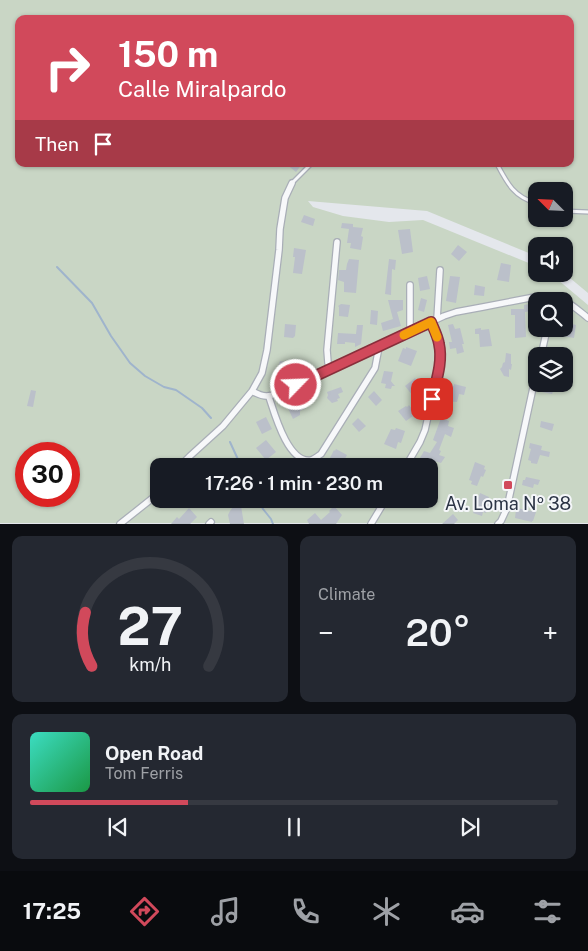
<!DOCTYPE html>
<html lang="en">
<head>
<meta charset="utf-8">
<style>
	body { margin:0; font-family:"Public Sans",sans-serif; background:#242831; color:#f1f3f6; height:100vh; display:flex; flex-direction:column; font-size:19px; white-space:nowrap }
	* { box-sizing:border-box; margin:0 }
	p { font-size:16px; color:#9ea1a6 }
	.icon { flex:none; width:28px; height:28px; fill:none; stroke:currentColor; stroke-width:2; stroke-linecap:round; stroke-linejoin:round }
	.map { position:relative; height:524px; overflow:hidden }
	.panel { display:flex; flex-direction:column; gap:12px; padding:12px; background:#0d0f14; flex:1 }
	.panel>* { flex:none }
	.top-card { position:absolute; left:15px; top:15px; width:559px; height:152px; border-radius:10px; box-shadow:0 1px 4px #0004; background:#d1495b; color:#fff; overflow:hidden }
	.needle { width:32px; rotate:294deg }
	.controls { position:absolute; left:528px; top:182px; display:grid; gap:10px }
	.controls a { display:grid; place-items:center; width:45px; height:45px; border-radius:10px; background:#171b24; box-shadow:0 1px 4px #0004; font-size:25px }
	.speed { position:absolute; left:15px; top:442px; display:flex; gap:10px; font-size:25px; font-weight:700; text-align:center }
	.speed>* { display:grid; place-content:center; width:65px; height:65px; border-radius:50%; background:#171b24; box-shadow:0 1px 4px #0004; line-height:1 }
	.speed .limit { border:8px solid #d22; background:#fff; color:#111 }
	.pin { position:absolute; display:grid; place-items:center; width:42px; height:42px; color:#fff; margin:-21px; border-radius:10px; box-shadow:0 2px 8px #0006 }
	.me { position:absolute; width:55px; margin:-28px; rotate:66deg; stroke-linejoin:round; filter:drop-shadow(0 0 4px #0008) }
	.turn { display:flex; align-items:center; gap:18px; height:105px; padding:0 20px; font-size:22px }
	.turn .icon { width:65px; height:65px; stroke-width:2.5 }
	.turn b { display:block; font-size:35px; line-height:42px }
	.then { display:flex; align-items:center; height:48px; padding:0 20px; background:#0003; gap:10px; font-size:19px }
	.big { font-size:38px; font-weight:600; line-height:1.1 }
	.panel .widget { flex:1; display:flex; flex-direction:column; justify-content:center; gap:8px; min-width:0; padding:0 18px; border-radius:10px; background:#242831 }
	.panel .dial { align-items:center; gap:0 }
	.dial svg { height:130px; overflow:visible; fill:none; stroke:#363941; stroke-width:7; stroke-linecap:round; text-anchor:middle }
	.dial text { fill:#f1f3f6; stroke:none }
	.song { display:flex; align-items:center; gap:15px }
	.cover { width:60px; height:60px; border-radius:8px; background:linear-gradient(135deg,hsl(170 70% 55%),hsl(140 70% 35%)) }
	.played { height:5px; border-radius:2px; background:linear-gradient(90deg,#d1495b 30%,#363941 30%) }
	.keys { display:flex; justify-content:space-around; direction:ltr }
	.heat { display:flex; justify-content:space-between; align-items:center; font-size:28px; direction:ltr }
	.panel .tiles { flex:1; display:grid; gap:12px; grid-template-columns:1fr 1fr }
	.widget:last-child { grid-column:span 2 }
	.trip { position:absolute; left:150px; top:458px; width:288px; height:50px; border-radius:10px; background:#171b24; box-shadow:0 1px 4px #0004; font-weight:600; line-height:50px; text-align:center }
	.dock { display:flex; height:80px; justify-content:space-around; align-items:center; background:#090b0e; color:#9ea1a6 }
	.dock .icon { width:35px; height:35px }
	.dock .on { color:#d1495b }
	.dock b { font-size:22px; color:#f1f3f6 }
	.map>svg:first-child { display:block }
	.green { fill:#c9d6c5; fill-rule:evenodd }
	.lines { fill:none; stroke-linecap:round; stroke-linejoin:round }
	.stream { stroke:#9fb4cc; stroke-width:2 }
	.building { fill:#bbc0ca }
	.lane-casing { stroke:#a9aeb7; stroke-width:5.5 }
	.street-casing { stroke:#a9aeb7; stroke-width:8 }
	.lane { stroke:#f7f8fa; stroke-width:3 }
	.street { stroke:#f7f8fa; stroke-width:5.5 }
	.route-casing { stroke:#882f3b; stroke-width:12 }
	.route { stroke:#d1495b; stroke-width:9 }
	.slow { stroke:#f59e0b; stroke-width:9 }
	.poi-dot { fill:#d1495b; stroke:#f4f6f9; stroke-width:2 }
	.labels { text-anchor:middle; stroke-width:4; stroke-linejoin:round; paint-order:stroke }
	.poi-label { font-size:18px; fill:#2b3445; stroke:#f4f6f9 }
</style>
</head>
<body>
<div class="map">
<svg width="588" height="524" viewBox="0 0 588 524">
	<rect width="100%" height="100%" fill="#e4e7ec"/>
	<path class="green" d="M0,0h588v293l-24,-20v-27h-28v10l-109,-45 -119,-10 5,6 30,9 46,6 34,-2 113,46v8h15l37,31v218h-588zM19,19h551v145h-551zM536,191h28v28h-28zM536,301h28v28h-28zM536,356h28v28h-28zM26,454h43v42h-43zM159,466h270v33h-270z"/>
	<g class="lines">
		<path class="stream" d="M57,267l35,36 19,33 19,27 15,13 19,11 12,3 26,18 9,10
			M230,442l11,24
			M258,499l5,10 8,10 2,5"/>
	</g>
	<path class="building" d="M286,164h16l-6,8z
		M304,215l11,4 -2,7 -12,-4z
		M342,223l11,1v3l10,1 -2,8 2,1 -2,13 -11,-2 1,-5h-4l2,-14 -8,-1z
		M410,229l3,23 -11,2 -4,-24z
		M458,245l9,7 -8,9 -8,-7z
		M294,248l12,2 -4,24 -9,-1 2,-16h-2z
		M349,259l10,1 -3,33 -12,-1v-10l-6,-2 1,-10h7l1,-6z
		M389,259l7,1 -1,10 -3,-1 -1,26 -6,-1z
		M501,263l10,2 -2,17 -12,-2z
		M427,276l3,13 -10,2 -2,-13z
		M450,276l10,1 -4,26 -10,-2z
		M475,285l10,2 -1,9 -10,-1z
		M421,298l6,2 -3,12 -6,-2z
		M388,300h15v10l-6,2 4,14 -18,5 -2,-8 12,-4z
		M341,304l9,1 -2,12 -9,-1v-9l-1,-1z
		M529,304l1,7 -5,1 1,25 -11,1v-23h-4v-6h13v-4z
		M371,310l7,1 -1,14 -7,-1z
		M568,323l8,2 -2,13 -17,-3 1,-6 9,1z
		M285,324l11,1 -1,11 -2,2 -9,-1z
		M453,324l2,5 5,-1 4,16h-2l2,8 -7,2 -1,-6 -6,1 -1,-7h3l-4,-17z
		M357,325h6l-2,19 -6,3v-4l-10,-1v2h-8l1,-11 18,1z
		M481,328v2l8,-1 3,17 -12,1 -1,-13h-4v-5z
		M406,347l11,4 -6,15 -13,-5 5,-13 3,1z
		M554,349l11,2 -1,5h-9v-1h-2z
		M506,353l5,1v10h1l-1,6 -2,-1v8l-5,-1 -4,-7 2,-2 1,-4 2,-1z
		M280,361l13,2 -1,3h2l-1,8 -2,-1 -1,4 -5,-1 -1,4 -3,-1 -1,3 -6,-2z
		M384,371l9,1 -2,9 -1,-1 5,6h-3l-1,3 -6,-1 1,-4 -5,-1z
		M415,378l7,9 -3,2 1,1 -1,2 3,4 -4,4 -5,-4 -8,-10z
		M449,384l5,2v-2l12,3 -2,8 -5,-1 -2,8 -12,-1z
		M544,384h12l-4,10 -10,-2z
		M341,387l2,5 -5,2 2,4 -3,1 1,2 -6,2 -5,-5 1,-3 -1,-3z
		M31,390l5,1 -3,16 -6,-1z
		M374,391l8,9 -6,6 -8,-9z
		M302,398l4,10 -6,3v4l-7,4 -6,-13 4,-2 -1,-2z
		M409,405l5,7 -3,2 2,2 -7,5 -8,-10 8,-5 1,1z
		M266,417l6,12 -10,5 -6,-12z
		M358,418l8,8 -7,6 -7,-8z
		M441,418l8,3 -1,5 6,2 -3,9 -6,-3 -6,16 2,1 -2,4 6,2 -4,6 -7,-2 -1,5h-10l3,-7 -6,-1 4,-7 6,2 7,-11 -4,-2z
		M541,421l13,3 -2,7 -12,-4z
		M396,428l9,3 -4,12 -3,-1 -2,7 -12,-5 7,-15 4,1z
		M266,440l10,12 -10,8 -10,-12z
		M530,443l12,3 -1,4 9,2 -1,5 -9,-2 -3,9 -6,-1v-2l-3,-1 3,-11 -2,-1z
		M336,449l11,6 -6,11h-15l8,-16 1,1z
		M475,462l10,4 -1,3 2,1 -3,7 -2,-1 -4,10 -6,-2 1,-3 -3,-1z
		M526,477l14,3 -2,5 -4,-1 -1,4 -11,-3 1,-5h2z
		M480,493l9,4 -1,4 2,1 -4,11 -3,-1 -1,4 -9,-3 3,-7 -1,-1z
		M241,506l3,18h-14l-2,-9 2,-4 3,-4z
		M334,506l8,9 -6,9h-27l-2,-4 8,-7 6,7 9,-8 -1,-1z
		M189,508l8,9 -7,7h-19l6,-7 2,2z
		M517,508l19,4 -3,9h-1v1l-17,-4 1,-8z
		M453,514l5,6 -4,4h-12z"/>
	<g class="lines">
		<defs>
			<path id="lane" d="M497,164c10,19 17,33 39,39
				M292,183l19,-19
				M564,211l24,1"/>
			<path id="street" d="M410,285v47
				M544,297c21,0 29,9 44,21
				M437,319l3,-49
				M541,356l6,-27
				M331,369l-3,-6 -1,-13 10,-108
				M252,391c14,8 18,5 32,0l160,-75 12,-4 27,-5 57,-11 7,2 3,3
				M269,397c5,15 19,67 42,63 3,-1 7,-4 10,-6l54,-86 4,-21
				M180,466l10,-10 33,-30 29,-35 10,-18 5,-23 12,-100 1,-21 5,-31 7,-15
				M406,466l14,-24 5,-12 14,-63 2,-13 -2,-11 -8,-21
				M120,524l39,-31
				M209,524l2,-2
				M371,524l15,-25
				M498,524l3,-3 6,-13 29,-134"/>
		</defs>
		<use href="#lane" class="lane-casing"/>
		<use href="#street" class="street-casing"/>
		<use href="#lane" class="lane"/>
		<use href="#street" class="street"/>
	</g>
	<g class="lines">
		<defs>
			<path id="route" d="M296,385l135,-63c3,7 7,15 8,22 4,18 -3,37 -7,55"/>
		</defs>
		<use href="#route" class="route-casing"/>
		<use href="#route" class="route"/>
		<path class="slow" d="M404,335l27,-13 6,15"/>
	</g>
	<rect class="poi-dot" x="503" y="480" width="10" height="10" rx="2.5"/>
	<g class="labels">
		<g class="poi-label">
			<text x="508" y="510">Av. Loma Nº 38</text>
		</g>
	</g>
</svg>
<div class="controls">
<a><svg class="needle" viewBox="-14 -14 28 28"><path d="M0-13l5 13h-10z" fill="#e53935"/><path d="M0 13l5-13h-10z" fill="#9ea1a6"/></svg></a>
<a><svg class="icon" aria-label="sound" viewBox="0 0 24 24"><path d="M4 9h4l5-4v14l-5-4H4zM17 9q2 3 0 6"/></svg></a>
<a><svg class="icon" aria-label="search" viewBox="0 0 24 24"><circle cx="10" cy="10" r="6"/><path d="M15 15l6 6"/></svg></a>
<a><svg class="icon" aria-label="layers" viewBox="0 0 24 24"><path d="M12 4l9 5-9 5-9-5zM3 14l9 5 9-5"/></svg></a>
</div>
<div class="speed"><div class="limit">30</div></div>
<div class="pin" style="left:432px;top:399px;background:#d93025"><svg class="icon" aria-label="arrive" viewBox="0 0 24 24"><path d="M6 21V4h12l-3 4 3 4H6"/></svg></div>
<svg class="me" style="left:296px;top:385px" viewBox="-20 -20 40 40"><circle r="17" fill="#d1495b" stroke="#fff" stroke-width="3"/><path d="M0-11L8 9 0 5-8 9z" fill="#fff"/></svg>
<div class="trip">17:26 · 1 min · 230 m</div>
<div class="top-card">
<div class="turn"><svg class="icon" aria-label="right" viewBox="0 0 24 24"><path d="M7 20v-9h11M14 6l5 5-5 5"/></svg><div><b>150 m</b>Calle Miralpardo</div></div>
<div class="then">Then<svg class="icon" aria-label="arrive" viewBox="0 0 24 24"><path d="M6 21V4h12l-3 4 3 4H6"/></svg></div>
</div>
</div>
<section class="panel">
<div class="tiles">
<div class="widget dial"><svg viewBox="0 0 100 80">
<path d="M14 69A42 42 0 1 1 86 69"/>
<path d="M14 69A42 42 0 0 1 10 36" stroke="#d1495b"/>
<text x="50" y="56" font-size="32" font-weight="700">27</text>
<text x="50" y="72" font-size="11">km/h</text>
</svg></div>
<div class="widget"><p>Climate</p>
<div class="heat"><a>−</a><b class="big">20°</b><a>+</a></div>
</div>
<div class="widget">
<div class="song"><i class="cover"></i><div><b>Open Road</b><p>Tom Ferris</p></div></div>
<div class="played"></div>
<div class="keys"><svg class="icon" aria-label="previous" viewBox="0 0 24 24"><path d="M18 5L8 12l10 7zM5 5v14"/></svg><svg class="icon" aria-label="pause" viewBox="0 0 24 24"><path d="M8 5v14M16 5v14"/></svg><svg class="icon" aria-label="next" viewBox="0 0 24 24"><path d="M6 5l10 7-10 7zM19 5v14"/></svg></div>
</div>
</div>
</section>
<nav class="dock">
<b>17:25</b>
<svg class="icon on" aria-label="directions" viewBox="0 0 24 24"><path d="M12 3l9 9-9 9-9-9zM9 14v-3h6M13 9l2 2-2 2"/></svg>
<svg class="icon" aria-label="music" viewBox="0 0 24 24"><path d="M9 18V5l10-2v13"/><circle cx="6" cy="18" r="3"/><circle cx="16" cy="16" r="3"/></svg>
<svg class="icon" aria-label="phone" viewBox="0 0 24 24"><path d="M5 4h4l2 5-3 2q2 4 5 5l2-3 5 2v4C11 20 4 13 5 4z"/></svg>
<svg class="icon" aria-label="climate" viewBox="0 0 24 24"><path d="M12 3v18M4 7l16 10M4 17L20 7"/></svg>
<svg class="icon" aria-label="car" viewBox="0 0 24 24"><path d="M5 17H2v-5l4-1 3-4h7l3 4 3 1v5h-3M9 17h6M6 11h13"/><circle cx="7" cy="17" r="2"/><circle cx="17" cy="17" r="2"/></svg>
<svg class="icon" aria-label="filters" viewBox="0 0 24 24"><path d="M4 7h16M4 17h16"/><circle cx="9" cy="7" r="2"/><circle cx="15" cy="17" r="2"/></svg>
</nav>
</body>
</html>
